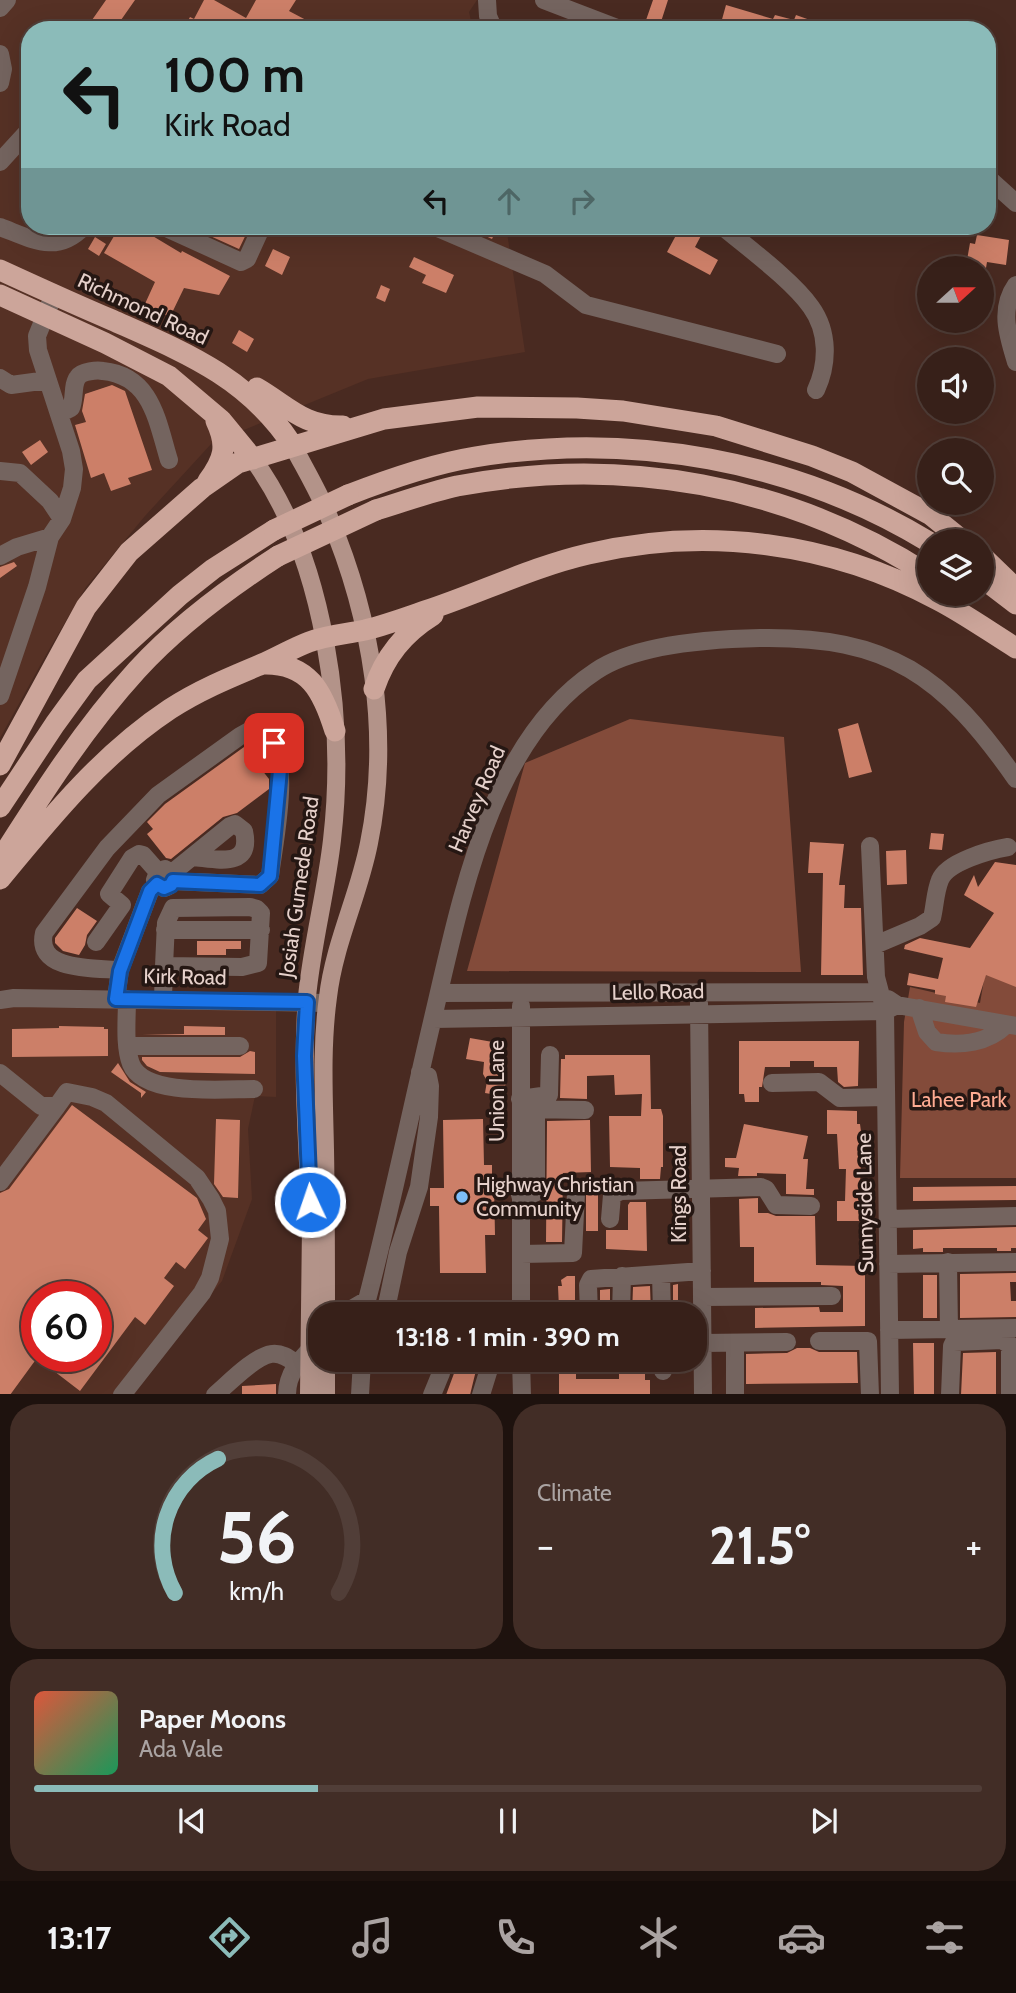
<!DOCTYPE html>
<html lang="en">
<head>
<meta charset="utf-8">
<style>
	body { margin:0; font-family:Cabin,sans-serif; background:#422d26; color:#f1f3f6; height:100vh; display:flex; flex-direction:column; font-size:26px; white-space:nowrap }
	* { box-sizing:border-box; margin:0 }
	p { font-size:23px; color:#aaa3a2 }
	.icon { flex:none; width:38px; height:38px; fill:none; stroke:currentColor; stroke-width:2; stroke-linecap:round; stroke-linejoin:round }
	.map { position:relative; height:1394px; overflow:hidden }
	.drawer { display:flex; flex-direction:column; gap:10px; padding:10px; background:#1e120e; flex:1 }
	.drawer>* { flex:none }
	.top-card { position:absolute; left:21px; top:21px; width:975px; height:214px; border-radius:28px; box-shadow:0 7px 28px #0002,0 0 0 2px #513e38; background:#8bbbb9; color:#111; overflow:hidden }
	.needle { width:46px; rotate:69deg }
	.controls { position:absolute; left:917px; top:256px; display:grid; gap:14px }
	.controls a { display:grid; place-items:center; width:77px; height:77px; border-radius:50%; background:#372019; box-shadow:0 7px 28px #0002,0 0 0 2px #513e38; font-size:35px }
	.speed { position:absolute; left:21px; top:1281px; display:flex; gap:14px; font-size:35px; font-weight:700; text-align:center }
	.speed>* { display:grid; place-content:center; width:91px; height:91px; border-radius:50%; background:#372019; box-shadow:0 7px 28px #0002,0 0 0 2px #513e38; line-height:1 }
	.speed .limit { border:10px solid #d22; background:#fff; color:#111 }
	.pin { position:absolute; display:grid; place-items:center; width:60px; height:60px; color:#fff; margin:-30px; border-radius:14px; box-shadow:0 4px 10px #0006 }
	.me { position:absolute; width:77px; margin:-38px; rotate:357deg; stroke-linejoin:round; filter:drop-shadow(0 0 5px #0008) }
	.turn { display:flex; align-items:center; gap:24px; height:147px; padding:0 28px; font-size:32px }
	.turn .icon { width:91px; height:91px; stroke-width:2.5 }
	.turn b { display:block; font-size:49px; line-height:60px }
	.lanes { display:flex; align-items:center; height:66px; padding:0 28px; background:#0003; justify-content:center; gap:35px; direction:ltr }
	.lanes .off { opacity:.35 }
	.big { font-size:52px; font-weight:700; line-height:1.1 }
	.drawer .widget { flex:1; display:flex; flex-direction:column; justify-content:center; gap:10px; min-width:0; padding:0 24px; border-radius:28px; background:#422d26 }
	.drawer .dial { align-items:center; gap:0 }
	.dial svg { height:182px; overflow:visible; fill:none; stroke:#513e38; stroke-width:7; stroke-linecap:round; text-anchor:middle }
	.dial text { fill:#f1f3f6; stroke:none }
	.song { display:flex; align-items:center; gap:21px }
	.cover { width:84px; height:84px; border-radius:10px; background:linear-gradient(135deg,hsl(10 70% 55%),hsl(150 70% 35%)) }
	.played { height:7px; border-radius:4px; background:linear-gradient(90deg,#8bbbb9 30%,#513e38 30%) }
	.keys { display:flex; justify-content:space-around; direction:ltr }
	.heat { display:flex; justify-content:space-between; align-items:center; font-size:38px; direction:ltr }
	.drawer .tiles { flex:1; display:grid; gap:10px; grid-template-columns:1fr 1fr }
	.widget:last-child { grid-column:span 2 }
	.trip { position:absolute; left:308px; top:1302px; width:399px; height:70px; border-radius:28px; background:#372019; box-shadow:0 7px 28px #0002,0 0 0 2px #513e38; font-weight:700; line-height:70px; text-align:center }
	.tabs { display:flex; height:112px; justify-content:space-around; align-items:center; background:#160d0a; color:#aaa3a2 }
	.tabs .icon { width:49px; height:49px }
	.tabs .active { color:#8bbbb9 }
	.tabs b { font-size:32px; color:#f1f3f6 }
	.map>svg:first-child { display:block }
	.built { fill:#563125; fill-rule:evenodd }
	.green { fill:#834b3a }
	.building { fill:#cc7f68; fill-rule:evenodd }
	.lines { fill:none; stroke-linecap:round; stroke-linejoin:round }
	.minor { stroke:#74645f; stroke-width:18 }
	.major { stroke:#b39389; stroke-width:18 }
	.highway { stroke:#cca59a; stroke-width:21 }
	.major-bridge { stroke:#b39389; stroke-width:18 }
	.highway-bridge { stroke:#cca59a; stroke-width:21 }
	.route-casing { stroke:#114b97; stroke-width:18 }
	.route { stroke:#1a73e8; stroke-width:12 }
	.poi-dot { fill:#7dbef9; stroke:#251713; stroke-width:2.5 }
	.labels { text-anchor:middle; stroke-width:7; stroke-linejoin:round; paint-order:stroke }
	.street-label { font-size:21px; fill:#e6d1cb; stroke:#251713 }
	.park-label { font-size:21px; fill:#ffab92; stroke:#251713 }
	.poi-label { font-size:21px; fill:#e6d1cb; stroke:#251713; text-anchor:start }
</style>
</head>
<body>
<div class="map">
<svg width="1016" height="1395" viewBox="0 0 1016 1395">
	<rect width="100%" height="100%" fill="#492a21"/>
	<path class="built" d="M0,0h477l-8,12 4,18h-443v196h476l19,126 -157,27 -156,64 -67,73 -59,71 -39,66 -47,85z
		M276,1004v93l-21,-1 -7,33 4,70 -30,82 -93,113h-129v-388zM37,1297h59v59h-59z"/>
	<path class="green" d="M630,719l154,18 17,235 -334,-1 58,-208z
		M1016,909v269h-116l4,-156 6,-35 70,16 9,-52z"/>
	<path class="building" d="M106,0h29l-21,30h-29z
		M204,0h10l32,18 10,-18h40l-7,11 36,19h-142l7,-13 4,2z
		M653,0h15l-9,28 -14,-5z
		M726,5l47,14 2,-4 19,5 2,-5 14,5 -1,4 8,3v3h-75l-21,-7z
		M120,226h16l45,27 1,-2 48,25 -11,19 -35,-7 -14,29 -26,-11 11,-24 -51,-29z
		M212,226h38l-11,23 -31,-14z
		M480,226h18l-6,13 -15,-7z
		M681,226h11l11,6 -8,15 23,13 -8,15 -43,-23z
		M977,235l32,5 -3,25 -19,-3 -1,6h-16l1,-7 -4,-1 3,-17 5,1z
		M95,237l11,7 -7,12 -11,-7z
		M273,249l17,8 -8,18 -17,-9z
		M414,257l40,18 -8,18 -24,-10 4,-8 -17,-8z
		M381,285l9,4 -5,13 -9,-4z
		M239,330l15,9 -7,13 -15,-9z
		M112,385l13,6 27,79 -24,8 3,6 -20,7 -7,-18 -13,5 -16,-53 11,-3 -4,-11 3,-17z
		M40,440l8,12 -17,13 -9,-13z
		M14,562l3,4 -17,12v-11z
		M858,723l14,49 -23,6 -11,-49z
		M244,747l25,32v10l-32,24 -14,4 -52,42 -5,-1 -19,-24 6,-5 -6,-7 18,-18z
		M931,833l13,1 -2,16 -13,-1z
		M810,842l34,2 -5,41h6l-1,23h17l2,67h-42l2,-102h-15z
		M906,850l1,34 -20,1 -1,-34z
		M995,862l21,3v122l-30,-12 -10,32 -31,-5 1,-6 -11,-2v-4l-28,-5 2,-12 29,6 5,-21 -39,-9 1,-4 15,-7 50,10 24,-35 -30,-18 10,-20 4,12z
		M77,908l20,13 -10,14 -2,10 -6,10 -16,-4 -8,-8v-5z
		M197,941h44v8h-15v6h-29z
		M59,1026l45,1v2h4v27l-96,1v-28l47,-1z
		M184,1026l41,1v8h-83l42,-1z
		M470,1038l34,6 -7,37 9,1 -3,14 -18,-3 2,-12 -4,-7 1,-12 -18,-3z
		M739,1041h120l-1,45 -14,1 -6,-5 -1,-15h-23v-6h-24v6h-25l-3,20h-3v15h-14l-1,-8h-5z
		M250,1051l5,1v22l-95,-2 -13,-6 -5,-6v-3h98z
		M565,1055h85l1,54h10l2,7v51h-2l-1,12h-20v-11l-30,-1 -1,-51h32l1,-22 -27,1 -1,-20 -27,1v23l-27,-1 1,-39h4z
		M118,1063l12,19 16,10 -5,6v-5l-30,-21z
		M72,1105l125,93 9,21 -8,11 10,8 -23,31 -9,-7 -12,16 10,8 -29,39 -10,-8 -55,74 -43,-33 -27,37h-10v-202l9,-4zM37,1297h59v59h-59z
		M827,1110l30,1v13h3l2,15 -2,46h5l3,36h-31v-20h8l1,-32h-7l-2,-35h-10z
		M216,1119l24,1 -2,78 -15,-1 -9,-13z
		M483,1119l1,46h8v20h2l1,50h-10l1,38h-46l-1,-67h-9v-18h14l-1,-68z
		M590,1120l1,52 -28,1 -1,69h-16l1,-121z
		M744,1124l64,12 -5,23h5l-2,30h8v6l-28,-1v-20l-29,-1v3h-19l1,-8 -14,-1v-9h11z
		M1016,1186v14l-103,1v-14z
		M598,1187v44h-12v-43z
		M758,1198v15h10l8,3h39l1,49 49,1v60l-110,2v-20l64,-1 1,5h23v-26l-22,-1v-3h-67v-35h-14l-1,-48z
		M630,1202h16l1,49 -41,-2v-19h22v-25z
		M1016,1227v21h-5v3h-14v-3h-54v4h-20v-4l-10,1v-19z
		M1016,1273v9h-6l1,19h5v16l-56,1v-44z
		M923,1275h14v43h-14z
		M567,1276h8v38h-14v-5h-2l-1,-23h4l-1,-6z
		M678,1284v30h-5v-29z
		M650,1286l1,28h-19l1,-27z
		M610,1289v25h-10v-24z
		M913,1343h21v52h-20z
		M797,1348h13l9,4h38l1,31 -112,1v-30l41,-1z
		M996,1352v43h-35l2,-42z
		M459,1360l19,2 -8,33h-24z
		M559,1360h17v19h43v-6l10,-5 3,-8h13v20h5v15h-91z
		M276,1384v11h-34v-9z"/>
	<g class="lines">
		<path class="minor" d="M487,0l1,16 6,14
			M544,0l78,30
			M0,8l7,-8
			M0,54l3,15 -3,14
			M0,162l30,-33
			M987,177l29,26
			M162,226l79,36 6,-3 15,-33
			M433,226l112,48 41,31 191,49
			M722,226c25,21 71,55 89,81 18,25 17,57 5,83
			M0,227c32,12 57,28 84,-1
			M1016,285c-17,24 -8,51 0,77
			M0,378l11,7 37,-5
			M59,414l12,-6c4,-8 1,-24 7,-31 4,-6 19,-7 25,-6 49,5 54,50 66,89
			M0,471l20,2 30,28 12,18
			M0,556l17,-9 33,-10
			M0,696l37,-109 13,-50 12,-18 10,-31 2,-19 -3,-18 -33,-101 -1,-14 13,-32
			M870,846l6,131 9,34 5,384
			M172,873l58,-47 5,-2 9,7c8,38 -27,28 -51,26
			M165,930h96
			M96,942l26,-37 -13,-11 23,-36 7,-4 4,1 15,17 -3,8 9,8c8,-2 11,-7 8,-15l-7,-4 -7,3
			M875,945l45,-19 12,-8c3,-12 3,-26 8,-38 7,-18 50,-30 68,-33
			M120,970c-24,-2 -85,2 -76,-37l63,-85 51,-53 82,-59 16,-9 8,1c30,26 10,113 6,148l-10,9 -87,-4
			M439,993l440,-1
			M116,999l4,-29 30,-79 7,-7
			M127,999c0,20 -3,46 4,65 13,33 93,25 123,25
			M163,999l1,-33 78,1 16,-4 3,-50 -4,-4 -7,-2 -77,1 -7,15 -2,43
			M888,999l9,6 119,21
			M0,1000l14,-2 313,5
			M699,1003l4,392
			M521,1006v308
			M919,1008l8,24 9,10c25,4 52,1 70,-17
			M433,1019l452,-8 12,-6
			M128,1046h112
			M0,1073l41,33h16l10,-14 25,5 14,6 91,75 14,21 6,12 3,28 -10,39 -8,15 -80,102
			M772,1083l47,-1 21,16 46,-1
			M520,1099l29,-4 1,-40
			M527,1109l58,1
			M0,1182l57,-76
			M520,1195l13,-1 3,-2v-82
			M610,1219l2,-24 9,-4 140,-4 5,2 10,16 35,1
			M888,1219l128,-3
			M521,1254l52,-1 3,-60
			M948,1262l1,67
			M888,1264l128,-2
			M661,1274l1,40
			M703,1297l129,-1
			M343,1314l24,-14
			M366,1314l1,-14c24,-92 43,-185 65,-278 28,-117 56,-280 164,-351 40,-27 117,-32 164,-33 130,-2 184,38 256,141
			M385,1314l13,-62 21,-65 10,-70 1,-31 -2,-10 -8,-4
			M589,1314l-1,-29 3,-6 111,-8
			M621,1314l1,-38
			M889,1330l127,-2
			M819,1341h49l2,54
			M703,1343l84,-1
			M735,1343v52
			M521,1360l1,35
			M590,1360l3,3 26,-1 2,-2
			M662,1360l1,11
			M215,1395c14,-12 39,-38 56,-41 10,-2 19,5 26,10
			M287,1395c0,-25 17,-39 33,-56
			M360,1395l2,-35
			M432,1395l9,-22 3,-13
			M481,1395l8,-26 1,-9
			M950,1395l2,-49 2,-4 48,-2 8,5v50"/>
		<path class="major" d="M293,446c12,23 26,46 36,71 43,101 62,218 40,326 -10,52 -35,101 -41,154 -7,51 -4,101 -3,153 1,55 1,109 1,164
			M253,459c73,100 93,261 79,381 -6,53 -20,104 -25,157 -6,76 1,152 4,228
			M326,1360v35"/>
		<path class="highway" d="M0,270c37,17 74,34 112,50 72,32 136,57 181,126
			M0,295l105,48 64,33 52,44 32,39
			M257,388c31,18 47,39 86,38
			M208,481c16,-22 20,-35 8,-60
			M348,495c41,-16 84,-31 127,-38 155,-26 319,3 454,85
			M376,510c26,-8 54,-18 81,-24 165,-31 330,-2 472,89
			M982,556l34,33
			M982,578l34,26
			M262,664c47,-2 61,28 73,67
			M374,689c11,-33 30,-56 59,-74
			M0,765l86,-158 43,-55 73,-64 36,-25 146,-44 94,-12 99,1 46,3 93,15 96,30 40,16 79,43 32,26
			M0,807l55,-83 32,-44 93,-85 33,-26 61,-39
			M0,860c42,-66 84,-132 137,-190 41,-45 90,-81 141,-114
			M0,879c51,-62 102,-125 170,-170 29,-19 61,-32 92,-45 16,-7 31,-16 47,-22 18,-7 37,-8 56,-12 21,-5 40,-12 60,-19 55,-18 107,-44 163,-57 118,-28 243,-12 350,46 27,14 52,32 78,48"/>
		<path class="major-bridge" d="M309,1395l2,-170"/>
		<path class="highway-bridge" d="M274,530l74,-35
			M278,556l98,-46"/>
	</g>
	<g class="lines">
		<defs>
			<path id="route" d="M274,743l6,27 -10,106 -10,9 -87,-4 -2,4 -7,3 -7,-4 -7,7 -30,80 -4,28 191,3 -3,54 6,146"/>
		</defs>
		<use href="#route" class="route-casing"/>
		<use href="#route" class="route"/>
	</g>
	<circle class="poi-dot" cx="462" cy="1197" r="7"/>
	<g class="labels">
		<g class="street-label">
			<text transform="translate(143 309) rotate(25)" y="7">Richmond Road</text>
			<text transform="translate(477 799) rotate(-67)" y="7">Harvey Road</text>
			<text transform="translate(299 887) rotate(-82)" y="7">Josiah Gumede Road</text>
			<text transform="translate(185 977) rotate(1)" y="7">Kirk Road</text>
			<text transform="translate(658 992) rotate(-1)" y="7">Lello Road</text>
			<text transform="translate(497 1091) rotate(-90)" y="7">Union Lane</text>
			<text transform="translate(679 1194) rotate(-90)" y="7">Kings Road</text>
			<text transform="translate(865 1203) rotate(-91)" y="7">Sunnyside Lane</text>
		</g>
		<g class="park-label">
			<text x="959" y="1107">Lahee Park</text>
		</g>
		<g class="poi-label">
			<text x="476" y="1192">Highway Christian<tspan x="476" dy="24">Community</tspan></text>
		</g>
	</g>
</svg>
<div class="controls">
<a><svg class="needle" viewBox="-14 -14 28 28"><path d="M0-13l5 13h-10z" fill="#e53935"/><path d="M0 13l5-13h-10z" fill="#aaa3a2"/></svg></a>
<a><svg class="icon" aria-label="sound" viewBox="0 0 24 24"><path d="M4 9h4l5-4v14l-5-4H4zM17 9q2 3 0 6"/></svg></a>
<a><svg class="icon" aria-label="search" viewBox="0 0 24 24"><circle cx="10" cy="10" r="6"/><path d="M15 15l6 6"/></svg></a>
<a><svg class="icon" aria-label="layers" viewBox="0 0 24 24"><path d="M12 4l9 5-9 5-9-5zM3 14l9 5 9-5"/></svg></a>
</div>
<div class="speed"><div class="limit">60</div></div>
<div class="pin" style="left:274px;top:743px;background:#d93025"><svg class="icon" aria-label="arrive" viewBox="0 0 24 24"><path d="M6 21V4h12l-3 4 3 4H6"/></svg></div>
<svg class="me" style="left:310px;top:1202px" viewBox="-20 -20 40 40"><circle r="17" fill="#1a73e8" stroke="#fff" stroke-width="3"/><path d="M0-11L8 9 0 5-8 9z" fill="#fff"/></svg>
<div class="trip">13:18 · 1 min · 390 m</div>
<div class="top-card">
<div class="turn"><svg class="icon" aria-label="left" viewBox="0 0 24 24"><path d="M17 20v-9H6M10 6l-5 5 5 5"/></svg><div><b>100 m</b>Kirk Road</div></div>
<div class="lanes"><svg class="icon" aria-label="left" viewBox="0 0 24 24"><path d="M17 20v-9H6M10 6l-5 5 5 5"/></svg><svg class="icon off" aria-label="ahead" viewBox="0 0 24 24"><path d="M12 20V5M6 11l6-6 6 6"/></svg><svg class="icon off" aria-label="right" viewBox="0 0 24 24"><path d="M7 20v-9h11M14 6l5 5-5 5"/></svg></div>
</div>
</div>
<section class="drawer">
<div class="tiles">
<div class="widget dial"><svg viewBox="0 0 100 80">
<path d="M14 69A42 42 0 1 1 86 69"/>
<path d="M14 69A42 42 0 0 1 33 10" stroke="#8bbbb9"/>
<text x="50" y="56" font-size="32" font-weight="700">56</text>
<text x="50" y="72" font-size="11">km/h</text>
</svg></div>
<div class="widget"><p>Climate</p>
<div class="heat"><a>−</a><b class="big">21.5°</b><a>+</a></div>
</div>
<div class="widget">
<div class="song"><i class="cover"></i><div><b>Paper Moons</b><p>Ada Vale</p></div></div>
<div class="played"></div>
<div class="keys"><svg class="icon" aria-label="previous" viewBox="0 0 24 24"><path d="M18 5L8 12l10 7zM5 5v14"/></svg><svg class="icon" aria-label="pause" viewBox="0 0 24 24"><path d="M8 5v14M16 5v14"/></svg><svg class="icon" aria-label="next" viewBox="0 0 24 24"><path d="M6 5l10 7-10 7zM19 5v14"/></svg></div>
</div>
</div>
</section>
<nav class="tabs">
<b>13:17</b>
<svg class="icon active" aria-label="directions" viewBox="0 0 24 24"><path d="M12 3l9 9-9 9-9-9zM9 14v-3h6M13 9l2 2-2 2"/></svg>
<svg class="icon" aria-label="music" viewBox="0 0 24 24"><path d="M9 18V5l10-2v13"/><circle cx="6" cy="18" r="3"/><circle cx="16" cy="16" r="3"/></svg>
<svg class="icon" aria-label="phone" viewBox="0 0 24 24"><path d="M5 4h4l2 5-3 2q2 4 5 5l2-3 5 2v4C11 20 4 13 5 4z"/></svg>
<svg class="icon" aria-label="climate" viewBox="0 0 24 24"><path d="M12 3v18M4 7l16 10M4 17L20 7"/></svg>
<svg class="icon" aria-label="car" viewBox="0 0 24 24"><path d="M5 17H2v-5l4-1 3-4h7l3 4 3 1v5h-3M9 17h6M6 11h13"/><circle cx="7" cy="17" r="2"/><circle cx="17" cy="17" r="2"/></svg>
<svg class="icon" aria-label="filters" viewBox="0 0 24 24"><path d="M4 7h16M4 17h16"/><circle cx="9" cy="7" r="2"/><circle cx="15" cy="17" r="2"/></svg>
</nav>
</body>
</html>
